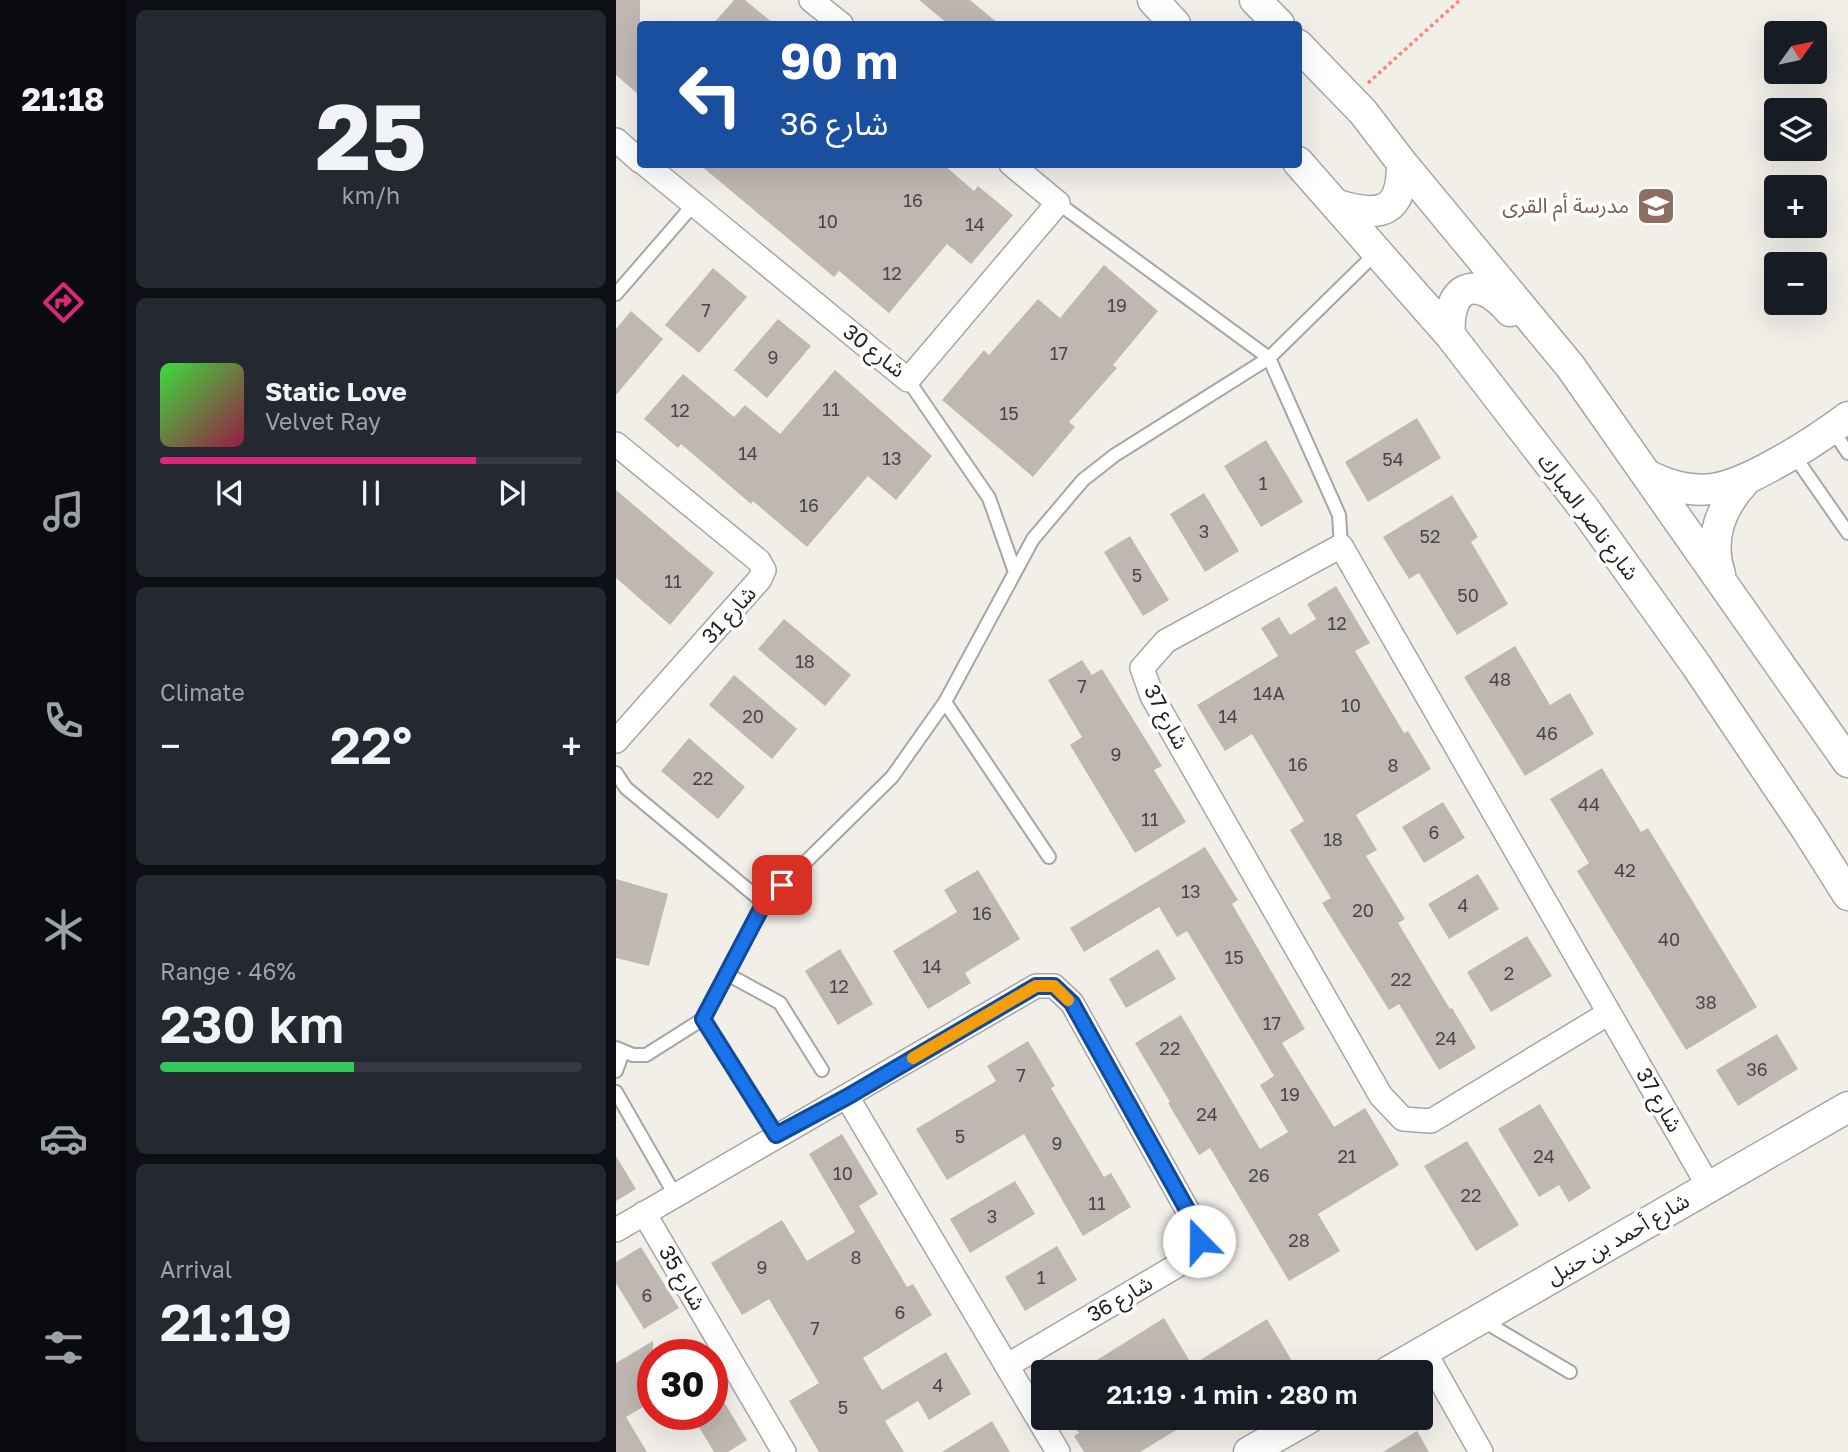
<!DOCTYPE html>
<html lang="en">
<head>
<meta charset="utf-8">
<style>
	body { margin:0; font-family:"Golos Text","Noto Sans Arabic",sans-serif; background:#242831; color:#f1f3f6; height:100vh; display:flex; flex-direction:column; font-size:26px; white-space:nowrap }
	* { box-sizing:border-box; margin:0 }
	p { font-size:23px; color:#9ea1a6 }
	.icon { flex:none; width:38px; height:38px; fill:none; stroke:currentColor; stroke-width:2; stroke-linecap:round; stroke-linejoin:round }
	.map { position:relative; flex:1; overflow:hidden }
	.drawer { display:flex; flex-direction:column; gap:10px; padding:10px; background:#0d0f14; width:490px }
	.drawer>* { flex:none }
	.banner { position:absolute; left:21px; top:21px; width:665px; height:147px; border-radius:7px; box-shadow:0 7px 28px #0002; background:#1a4fa0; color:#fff; overflow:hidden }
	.needle { width:46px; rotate:57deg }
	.tools { position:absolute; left:1148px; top:21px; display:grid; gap:14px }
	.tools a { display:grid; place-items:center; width:63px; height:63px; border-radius:7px; background:#171b24; box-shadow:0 7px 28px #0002; font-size:35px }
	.speed { position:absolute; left:21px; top:1339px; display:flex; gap:14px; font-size:35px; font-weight:700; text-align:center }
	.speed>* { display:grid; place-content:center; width:91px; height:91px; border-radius:50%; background:#171b24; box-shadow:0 7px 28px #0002; line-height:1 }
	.speed .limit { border:10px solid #d22; background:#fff; color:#111 }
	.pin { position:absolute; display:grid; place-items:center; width:60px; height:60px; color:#fff; margin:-30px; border-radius:14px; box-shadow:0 4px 10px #0006 }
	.me { position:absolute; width:77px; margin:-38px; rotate:338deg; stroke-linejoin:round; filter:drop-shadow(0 0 5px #0008) }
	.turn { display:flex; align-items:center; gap:24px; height:147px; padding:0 28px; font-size:32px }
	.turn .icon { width:91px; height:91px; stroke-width:2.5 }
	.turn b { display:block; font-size:49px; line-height:60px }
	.big { font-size:52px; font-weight:600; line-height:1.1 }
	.drawer .card { flex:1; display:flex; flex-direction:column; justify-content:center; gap:10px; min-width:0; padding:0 24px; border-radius:10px; background:#242831 }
	.drawer .dial { align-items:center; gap:0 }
	.dial b { font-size:91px; line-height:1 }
	.song { display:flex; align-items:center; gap:21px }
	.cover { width:84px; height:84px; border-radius:10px; background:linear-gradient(135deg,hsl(120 70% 55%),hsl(340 70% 35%)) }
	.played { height:7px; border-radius:4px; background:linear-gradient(90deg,#db2777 75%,#363941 75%) }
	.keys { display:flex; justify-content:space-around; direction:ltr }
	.heat { display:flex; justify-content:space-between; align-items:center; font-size:38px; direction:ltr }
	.charge { height:10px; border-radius:5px; background:linear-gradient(90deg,#34c759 46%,#363941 0) }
	.trip { position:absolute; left:415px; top:1360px; width:402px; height:70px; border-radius:7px; background:#171b24; box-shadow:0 7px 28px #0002; font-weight:600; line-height:70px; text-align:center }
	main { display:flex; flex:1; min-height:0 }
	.dock { display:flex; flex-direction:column; width:126px; justify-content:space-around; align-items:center; background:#090b0e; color:#9ea1a6 }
	.dock .icon { width:49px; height:49px }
	.dock .active { color:#db2777 }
	.dock b { font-size:32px; color:#f1f3f6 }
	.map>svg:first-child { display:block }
	.building { fill:#bfb8b2 }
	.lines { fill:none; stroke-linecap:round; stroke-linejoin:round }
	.service-casing { stroke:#a6a6a6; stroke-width:16 }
	.minor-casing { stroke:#a6a6a6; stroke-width:26 }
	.tertiary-casing { stroke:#a6a6a6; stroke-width:33 }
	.path { stroke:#f58b77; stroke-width:3.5; stroke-dasharray:3.5 3.5; stroke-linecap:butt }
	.service { stroke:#fff; stroke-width:12 }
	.minor { stroke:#fff; stroke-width:23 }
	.tertiary { stroke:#fff; stroke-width:30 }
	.route-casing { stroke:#114b97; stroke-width:18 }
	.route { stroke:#1a73e8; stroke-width:12 }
	.slow { stroke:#f59e0b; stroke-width:12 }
	.labels { text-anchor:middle; stroke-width:7; stroke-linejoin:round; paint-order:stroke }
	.number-label { font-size:18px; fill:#494846 }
	.education-label { font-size:21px; fill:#785e54; stroke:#fff; text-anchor:end }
	.street-label { font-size:21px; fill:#222; stroke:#fff }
</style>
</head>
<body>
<main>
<nav class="dock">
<b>21:18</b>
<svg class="icon active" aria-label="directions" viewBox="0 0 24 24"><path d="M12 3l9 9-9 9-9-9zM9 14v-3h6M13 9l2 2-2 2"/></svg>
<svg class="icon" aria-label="music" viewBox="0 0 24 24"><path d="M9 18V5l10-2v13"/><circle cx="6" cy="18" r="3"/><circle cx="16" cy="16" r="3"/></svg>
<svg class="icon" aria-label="phone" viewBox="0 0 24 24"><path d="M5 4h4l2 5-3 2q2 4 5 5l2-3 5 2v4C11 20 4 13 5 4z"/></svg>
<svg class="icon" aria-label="climate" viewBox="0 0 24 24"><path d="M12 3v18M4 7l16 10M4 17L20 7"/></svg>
<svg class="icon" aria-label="car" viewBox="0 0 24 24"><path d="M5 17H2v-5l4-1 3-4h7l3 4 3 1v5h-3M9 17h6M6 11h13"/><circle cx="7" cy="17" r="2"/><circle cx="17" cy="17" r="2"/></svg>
<svg class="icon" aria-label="filters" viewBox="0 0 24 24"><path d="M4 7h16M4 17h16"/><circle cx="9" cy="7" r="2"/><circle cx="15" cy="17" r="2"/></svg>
</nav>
<section class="drawer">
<div class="card dial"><b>25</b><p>km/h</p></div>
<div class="card">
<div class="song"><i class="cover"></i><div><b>Static Love</b><p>Velvet Ray</p></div></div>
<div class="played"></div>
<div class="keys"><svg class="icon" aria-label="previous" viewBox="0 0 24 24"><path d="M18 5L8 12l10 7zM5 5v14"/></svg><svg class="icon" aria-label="pause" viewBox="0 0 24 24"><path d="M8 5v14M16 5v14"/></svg><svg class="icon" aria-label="next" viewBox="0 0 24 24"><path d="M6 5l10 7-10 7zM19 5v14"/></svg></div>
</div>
<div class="card"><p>Climate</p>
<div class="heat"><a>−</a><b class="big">22°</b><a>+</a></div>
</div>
<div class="card"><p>Range · 46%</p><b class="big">230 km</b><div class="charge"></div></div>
<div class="card"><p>Arrival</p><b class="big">21:19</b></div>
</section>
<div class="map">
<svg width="1232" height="1452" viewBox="0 0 1232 1452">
	<rect width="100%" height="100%" fill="#f2efe9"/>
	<path class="building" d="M0,0h24v96l-24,-21z
		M118,0h11l29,24h-61z
		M303,0h51l29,24h-51z
		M83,164h244l31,27 4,-5 35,29 -42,49 -24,-20 -58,69 -50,-42 -5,6z
		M488,265l54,46 -45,54 4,3 -48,54 6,5 -42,50 -91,-77 42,-50 5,5 49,-56 22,19z
		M97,268l34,29 -48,56 -34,-28z
		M15,311l32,28 -47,56v-66z
		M162,319l33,27 -44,52 -33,-28z
		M219,370l97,86 -36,44 -28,-24 -61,71 -54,-46 -2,3 -70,-60 -3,4 -34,-29 39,-45 51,43 11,-12 35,29z
		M801,418l24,40 -73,44 -23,-40z
		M650,440l37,62 -42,25 -37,-61z
		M0,490l98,83 -44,52 -54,-47z
		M588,493l35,58 -34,21 -35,-58z
		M836,495l26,42 -7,5 37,62 -51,31 -38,-62 -10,6 -26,-42z
		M514,536l39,64 -26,16 -39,-64z
		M720,586l34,57 -15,8 49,82 4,-2 23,38 -75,46 21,35 -11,6 39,63 -7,4 52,86 2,-1 24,40 -37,22 -40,-66 -10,6 -67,-107 9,-5 -41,-68 14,-9 -52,-87 -27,17 -28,-46 81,-49 -17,-28 18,-11 11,18 26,-16 -9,-15z
		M168,619l67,56 -26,31 -67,-57z
		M899,646l35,59 20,-12 24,41 -69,42 -61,-99z
		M466,660l10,15 10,-6 60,97 -8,4 32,52 -51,31 -65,-108 12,-8 -34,-57z
		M118,675l63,54 -25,30 -63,-54z
		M73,738l56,49 -27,32 -57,-48z
		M986,768l39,64 7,-4 109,179 -71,43 -109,-179 12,-8 -39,-64z
		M827,802l22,36 -41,25 -22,-36z
		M589,847l33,53 -6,4 73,125 -23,14 52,84 31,-19 34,57 -81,49 22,37 -51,30 -79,-133 -11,7 -31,-52 2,-1 -35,-59 46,-28 79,134 28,-17 -28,-47 14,-9 -87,-145 -10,6 -18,-30 -75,45 -14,-24z
		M362,870l42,69 -55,34 6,10 -43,26 -35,-58 64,-39 -13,-22z
		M862,874l21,35 -50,30 -21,-35z
		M0,879l52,15 -19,72 -33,-8z
		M911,936l25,40 -61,36 -24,-40z
		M224,949l33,55 -35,21 -33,-54z
		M542,949l18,30 -50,29 -17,-29z
		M1161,1034l21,35 -60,37 -22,-36z
		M412,1041l27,45 -4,2 53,89 7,-4 20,34 -48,29 -59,-102 -77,46 -31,-51 80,-48 -9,-15z
		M924,1104l51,84 -22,14 -10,-17 -20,12 -41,-68z
		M226,1134l36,60 -19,12 48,81 6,-3 19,31 -69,43 19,32 64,-38 25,42 -42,26 -11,-19 -33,20 19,31h-85l-30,-51 30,-18 -50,-84 -27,16 -31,-52 71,-43 25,41 48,-29 -46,-78z
		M851,1141l52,84 -43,26 -52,-85z
		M0,1156l20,33 -20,12z
		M399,1181l20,33 -65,39 -20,-34z
		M441,1246l20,34 -52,31 -20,-34z
		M25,1247l38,61 -35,21 -28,-46v-21z
		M548,1318l28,47 75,-46 28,47 -10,6h-207z
		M37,1341v60l-27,16 21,35h-31v-89z
		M96,1382l35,58 -19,12h-14l-23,-38h21z
		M454,1418h126l-56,34h-56l-10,-16 5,-3z
		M376,1421l18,31h-68z
		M801,1431l12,21h-46z"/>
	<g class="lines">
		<defs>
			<path id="service" d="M442,203l211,155 70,157 2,31
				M0,294l78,-90
				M292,380l81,118 26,74
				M1216,429l16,24
				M1177,454l55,79
				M329,702l104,155
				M0,773l10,15 138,115
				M111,974l53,29 42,67
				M87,1019l73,116
				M0,1048l17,7h13l57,-36 61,-116 128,-126 53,-75 88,-163 50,-59 32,-25 154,-97 108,-106
				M0,1071l7,-19
				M0,1092l59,103
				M864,1319l90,53"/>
			<path id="minor" d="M195,0l30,24
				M0,140l24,21
				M29,164l263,216 150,-177 -47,-39
				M0,444l143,117 5,9 -4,9 -144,162
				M993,1013l-178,108 -28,-2 -22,-23 -229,-400 -10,-28 24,-27 175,-95 368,641
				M231,1097l211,355
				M28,1213l140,239
				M0,1230l420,-244h18l18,17 122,219 5,19 -9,17 -182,107
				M808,1351l57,101"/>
			<path id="tertiary" d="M537,0l22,24
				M639,0l24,24
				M682,45l65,67 39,51 168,203 278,396
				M682,162l152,173 136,176 110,154 111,165 41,65
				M721,205c45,13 65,8 65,-42
				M834,335c-4,-49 27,-63 60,-24
				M1033,476c50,25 81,13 126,-12 26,-14 50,-30 73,-47
				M1104,574c-12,-35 1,-67 25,-93
				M772,1372l460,-265
				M633,1452l60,-34"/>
		</defs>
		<use href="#service" class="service-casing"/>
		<use href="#minor" class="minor-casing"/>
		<use href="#tertiary" class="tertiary-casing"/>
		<path class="path" d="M752,83l92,-83"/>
		<use href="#service" class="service"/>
		<use href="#minor" class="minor"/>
		<use href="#tertiary" class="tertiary"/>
	</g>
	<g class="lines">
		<defs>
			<path id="route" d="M166,885l-18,18 -61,116 73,116 71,-38 189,-111h18l18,17 122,219 5,19"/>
		</defs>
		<use href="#route" class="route-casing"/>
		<use href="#route" class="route"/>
		<path class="slow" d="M297,1058l123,-72h18l14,14"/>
	</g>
	<defs>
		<symbol id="school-square" viewBox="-11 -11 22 22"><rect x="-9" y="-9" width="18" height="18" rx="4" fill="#8d6e63" stroke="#fff"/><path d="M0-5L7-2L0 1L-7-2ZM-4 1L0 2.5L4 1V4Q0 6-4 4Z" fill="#fff"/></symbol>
	</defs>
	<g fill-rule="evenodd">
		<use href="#school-square" x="1018" y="184" width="44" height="44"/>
	</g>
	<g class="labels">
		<g class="number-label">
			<text x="297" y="207">16</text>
			<text x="212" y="228">10</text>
			<text x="359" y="231">14</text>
			<text x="276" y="280">12</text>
			<text x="501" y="312">19</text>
			<text x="90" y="317">7</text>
			<text x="443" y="360">17</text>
			<text x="157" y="364">9</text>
			<text x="215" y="416">11</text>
			<text x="64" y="417">12</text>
			<text x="393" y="420">15</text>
			<text x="132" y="460">14</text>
			<text x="276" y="465">13</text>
			<text x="777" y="466">54</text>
			<text x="647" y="490">1</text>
			<text x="193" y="512">16</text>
			<text x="588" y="538">3</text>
			<text x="814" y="543">52</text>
			<text x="521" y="582">5</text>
			<text x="57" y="588">11</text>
			<text x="852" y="602">50</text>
			<text x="721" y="630">12</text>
			<text x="189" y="668">18</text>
			<text x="884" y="686">48</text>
			<text x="466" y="693">7</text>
			<text x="653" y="700">14A</text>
			<text x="735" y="712">10</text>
			<text x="137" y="723">20</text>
			<text x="612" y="723">14</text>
			<text x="931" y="740">46</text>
			<text x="500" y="761">9</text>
			<text x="682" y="771">16</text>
			<text x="777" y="772">8</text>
			<text x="87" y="785">22</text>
			<text x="973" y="811">44</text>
			<text x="534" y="826">11</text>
			<text x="818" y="839">6</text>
			<text x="717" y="846">18</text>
			<text x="1009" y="877">42</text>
			<text x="575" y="898">13</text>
			<text x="847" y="912">4</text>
			<text x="747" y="917">20</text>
			<text x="366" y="920">16</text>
			<text x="1053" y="946">40</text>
			<text x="618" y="964">15</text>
			<text x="316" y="973">14</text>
			<text x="893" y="980">2</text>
			<text x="785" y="986">22</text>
			<text x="223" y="993">12</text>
			<text x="1090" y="1009">38</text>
			<text x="656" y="1030">17</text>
			<text x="830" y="1045">24</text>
			<text x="554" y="1055">22</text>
			<text x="1141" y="1076">36</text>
			<text x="405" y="1082">7</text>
			<text x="674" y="1101">19</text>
			<text x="591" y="1121">24</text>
			<text x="344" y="1143">5</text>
			<text x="441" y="1150">9</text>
			<text x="731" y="1163">21</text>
			<text x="928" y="1163">24</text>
			<text x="227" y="1180">10</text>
			<text x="643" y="1182">26</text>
			<text x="855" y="1202">22</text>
			<text x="481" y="1210">11</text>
			<text x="376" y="1223">3</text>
			<text x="683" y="1247">28</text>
			<text x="240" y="1264">8</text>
			<text x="146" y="1274">9</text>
			<text x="425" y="1284">1</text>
			<text x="31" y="1302">6</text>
			<text x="284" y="1319">6</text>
			<text x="199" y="1335">7</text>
			<text x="322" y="1392">4</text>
			<text x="227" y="1414">5</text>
		</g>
		<g class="education-label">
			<text x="1013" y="213">مدرسة أم القرى</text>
		</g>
		<g class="street-label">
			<text transform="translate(258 351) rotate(38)" y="7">شارع 30</text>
			<text transform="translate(972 517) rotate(53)" y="7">شارع ناصر المبارك</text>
			<text transform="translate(113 615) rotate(-48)" y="7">شارع 31</text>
			<text transform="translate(550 717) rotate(62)" y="7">شارع 37</text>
			<text transform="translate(1043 1100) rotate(60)" y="7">شارع 37</text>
			<text transform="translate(1002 1239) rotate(-30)" y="7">شارع أحمد بن حنبل</text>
			<text transform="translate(66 1278) rotate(60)" y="7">شارع 35</text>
			<text transform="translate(504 1299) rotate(-30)" y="7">شارع 36</text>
		</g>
	</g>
</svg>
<div class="tools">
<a><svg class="needle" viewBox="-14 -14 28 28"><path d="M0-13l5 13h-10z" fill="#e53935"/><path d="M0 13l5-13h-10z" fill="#9ea1a6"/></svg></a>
<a><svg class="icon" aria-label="layers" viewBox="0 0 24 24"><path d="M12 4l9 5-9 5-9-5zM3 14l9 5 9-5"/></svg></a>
<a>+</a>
<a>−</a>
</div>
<div class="speed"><div class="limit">30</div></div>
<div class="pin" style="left:166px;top:885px;background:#d93025"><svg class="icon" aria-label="arrive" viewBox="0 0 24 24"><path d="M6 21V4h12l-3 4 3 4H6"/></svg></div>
<svg class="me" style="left:583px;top:1241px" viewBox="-20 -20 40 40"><circle r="19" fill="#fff"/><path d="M0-13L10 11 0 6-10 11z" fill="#1a73e8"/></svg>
<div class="trip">21:19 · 1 min · 280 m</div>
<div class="banner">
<div class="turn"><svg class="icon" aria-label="left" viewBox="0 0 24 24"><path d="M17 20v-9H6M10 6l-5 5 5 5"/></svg><div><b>90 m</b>شارع 36</div></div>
</div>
</div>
</main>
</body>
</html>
